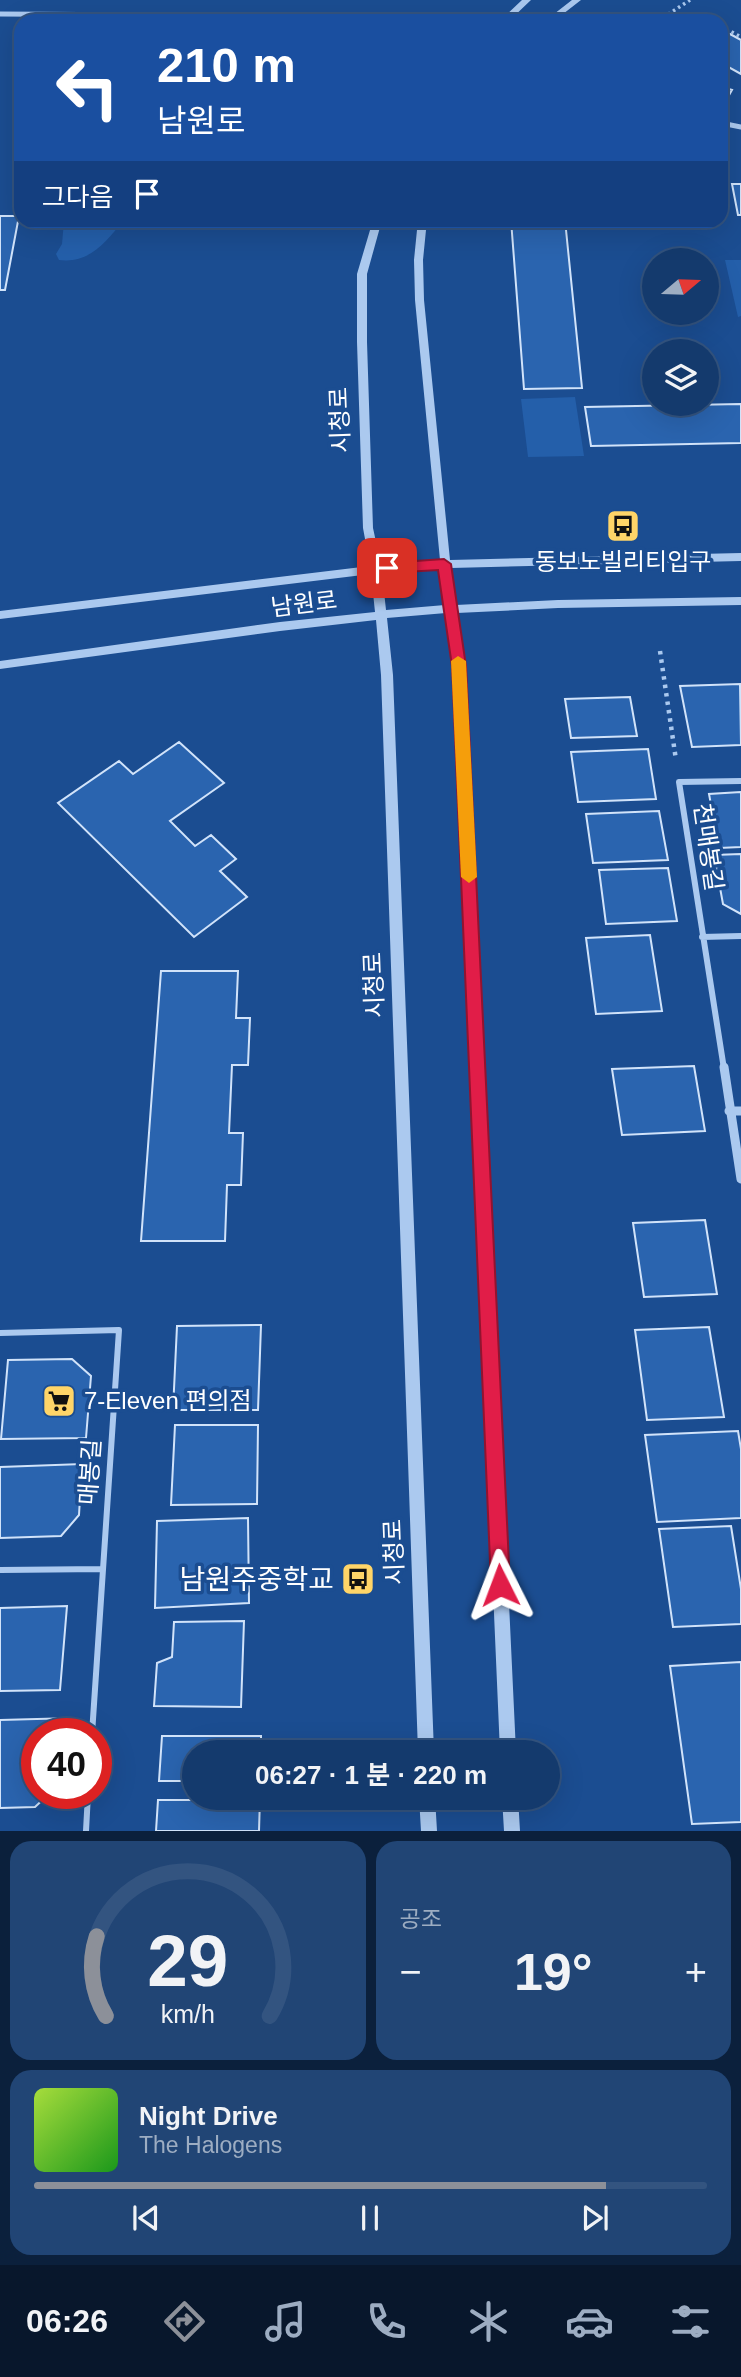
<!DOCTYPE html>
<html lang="ko">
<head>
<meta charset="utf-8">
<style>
	body { margin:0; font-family:Arial,"Noto Sans KR",sans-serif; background:#214575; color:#f1f3f6; height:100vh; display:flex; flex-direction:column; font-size:26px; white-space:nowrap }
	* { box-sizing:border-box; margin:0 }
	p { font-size:23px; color:#9dadc2 }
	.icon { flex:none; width:38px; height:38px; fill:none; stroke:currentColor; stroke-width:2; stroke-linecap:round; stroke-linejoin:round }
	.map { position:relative; height:1831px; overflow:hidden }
	.side { display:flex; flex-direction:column; gap:10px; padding:10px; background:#0b203c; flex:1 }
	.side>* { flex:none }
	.banner { position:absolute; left:14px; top:14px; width:714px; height:214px; border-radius:21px; box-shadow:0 7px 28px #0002,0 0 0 2px #335480; background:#1a4fa0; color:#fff; overflow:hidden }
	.needle { width:46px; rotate:71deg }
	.buttons { position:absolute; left:642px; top:248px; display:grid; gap:14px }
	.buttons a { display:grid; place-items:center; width:77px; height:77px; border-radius:50%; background:#143a6d; box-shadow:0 7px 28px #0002,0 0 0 2px #335480; font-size:35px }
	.speed { position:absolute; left:21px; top:1718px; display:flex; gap:14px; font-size:35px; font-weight:700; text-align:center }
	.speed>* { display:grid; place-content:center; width:91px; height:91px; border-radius:50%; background:#143a6d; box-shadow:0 7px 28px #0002,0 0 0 2px #335480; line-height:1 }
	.speed .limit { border:10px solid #d22; background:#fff; color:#111 }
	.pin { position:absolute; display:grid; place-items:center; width:60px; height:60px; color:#fff; margin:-30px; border-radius:14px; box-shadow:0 4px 10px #0006 }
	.me { position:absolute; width:77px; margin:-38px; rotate:357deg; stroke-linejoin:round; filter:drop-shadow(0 0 5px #0008) }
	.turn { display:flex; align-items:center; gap:24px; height:147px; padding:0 28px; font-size:32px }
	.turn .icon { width:91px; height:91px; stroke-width:2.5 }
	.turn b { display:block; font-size:49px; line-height:60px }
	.then { display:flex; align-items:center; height:66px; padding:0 28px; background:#0003; gap:14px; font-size:26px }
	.big { font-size:52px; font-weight:700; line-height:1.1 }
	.side .card { flex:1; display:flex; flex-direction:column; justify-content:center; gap:10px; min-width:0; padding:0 24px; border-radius:21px; background:#214575 }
	.side .dial { align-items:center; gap:0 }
	.dial svg { height:182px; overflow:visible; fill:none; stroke:#335480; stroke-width:7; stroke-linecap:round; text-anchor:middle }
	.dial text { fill:#f1f3f6; stroke:none }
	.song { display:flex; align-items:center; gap:21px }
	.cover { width:84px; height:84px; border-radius:10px; background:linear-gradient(135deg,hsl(80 70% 55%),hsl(120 70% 35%)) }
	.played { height:7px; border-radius:4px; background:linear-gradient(90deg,#8c9099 85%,#335480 85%) }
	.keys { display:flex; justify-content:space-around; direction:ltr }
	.heat { display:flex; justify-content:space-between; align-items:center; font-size:38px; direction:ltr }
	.side .tiles { flex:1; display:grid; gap:10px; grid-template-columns:1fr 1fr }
	.card:last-child { grid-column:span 2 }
	.trip { position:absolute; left:182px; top:1740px; width:378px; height:70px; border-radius:35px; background:#143a6d; box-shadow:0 7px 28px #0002,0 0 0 2px #335480; font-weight:700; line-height:70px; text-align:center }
	.tab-bar { display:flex; height:112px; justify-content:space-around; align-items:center; background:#08172c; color:#9dadc2 }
	.tab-bar .icon { width:49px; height:49px }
	.tab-bar .active { color:#8c9099 }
	.tab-bar b { font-size:32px; color:#f1f3f6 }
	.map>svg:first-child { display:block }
	.green { fill:#245faa }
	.building { fill:#2a64af; stroke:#d1e3fa; stroke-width:2 }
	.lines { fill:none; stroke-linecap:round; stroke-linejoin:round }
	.path-far1 { stroke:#abc9ef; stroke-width:3.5; stroke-dasharray:2.5 3.5; stroke-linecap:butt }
	.path { stroke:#abc9ef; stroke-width:4.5; stroke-dasharray:3.5 5; stroke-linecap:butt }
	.service { stroke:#abc9ef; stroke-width:6 }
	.minor-far2 { stroke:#abc9ef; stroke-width:5 }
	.minor-far1 { stroke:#abc9ef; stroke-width:6 }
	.minor { stroke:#abc9ef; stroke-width:9 }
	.tertiary { fill:#abc9ef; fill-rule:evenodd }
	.route { fill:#e11d48; stroke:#92132f; stroke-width:2 }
	.slow { fill:#f59e0b }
	.labels { text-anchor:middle; stroke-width:7; stroke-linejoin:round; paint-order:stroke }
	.street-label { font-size:24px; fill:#fff; stroke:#1b4d91 }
	.poi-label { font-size:24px; fill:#fff; stroke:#1b4d91 }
	.near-poi-label { font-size:28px; fill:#fff; stroke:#1b4d91; text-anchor:end }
</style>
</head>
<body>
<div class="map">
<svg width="741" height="1831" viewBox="0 0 741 1831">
	<rect width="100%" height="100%" fill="#1b4d91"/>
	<path class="green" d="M64,221v-1l59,1c-17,21 -34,43 -64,39l-3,-6 6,-10z
		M725,260h16v56l-3,1z
		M575,397l9,59 -56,1 -7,-58z"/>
	<path class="building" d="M730,34l11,6v34l-20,-11v-24z
		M721,87l11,3 -8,14 -3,-1z
		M732,184h9v31h-3z
		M0,216h19l-14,74h-5z
		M511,220h54l17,168 -58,1z
		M741,404v39l-150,3 -6,-39z
		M740,684l1,61 -49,2 -12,-61z
		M630,697l7,39 -66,2 -6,-39z
		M179,742l45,41 -54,38 25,25 16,-11 25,24 -16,12 27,26 -53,40 -136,-134 61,-42 14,13z
		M648,749l8,50 -78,3 -7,-50z
		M741,792v55l-22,1 -10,-54z
		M659,811l9,49 -75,3 -7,-49z
		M741,854v60l-18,-10 -9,-49z
		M668,868l9,53 -71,3 -7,-54z
		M650,935l12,76 -66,3 -10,-76z
		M161,971h77l-2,47h14l-2,47h-16l-3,68h14l-2,52h-14l-2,56h-84z
		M694,1066l11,65 -83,4 -10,-66z
		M705,1220l12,74 -73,3 -11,-74z
		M261,1325l-3,85h-85l4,-84z
		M709,1327l15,90 -77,3 -12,-90z
		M72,1359l19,17 -5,62 -85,1 7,-79z
		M175,1425h83l-1,79 -86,1z
		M738,1431l3,18v69l-84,4 -12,-87z
		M82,1464l-3,51 -18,21 -61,2v-71z
		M248,1518l1,85 -94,5 2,-87z
		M731,1526l10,63v35l-68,3 -14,-98z
		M67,1606l-7,84 -60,1v-83z
		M244,1621l-3,86 -87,-1 3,-43 15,-6 2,-35z
		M741,1662v160l-49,2 -22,-158z
		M73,1718l-1,16h-35v60h12l-14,13 -35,1v-88z
		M162,1736h99v16h-67v29h-35z
		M197,1797h63l-1,34h-103l2,-31h38z"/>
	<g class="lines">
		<path class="path-far1" d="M658,21l32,-21
			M721,36l9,-5 11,6"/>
		<path class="path" d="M660,651l16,109"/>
		<path class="service" d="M0,1333l119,-3 -27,404
			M0,1570l103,-1
			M86,1831l2,-37"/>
		<path class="minor-far2" d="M0,14l158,1 131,6
			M721,123l20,4"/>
		<path class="minor-far1" d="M702,937l39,-1
			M724,1069l-45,-287 62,-1"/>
		<path class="minor" d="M724,1067l17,112
			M729,1111h12"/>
		<path class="tertiary" d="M522,0h9l-22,21h-9z
			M572,0h9l-27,21h-9z
			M373,220h9l-15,54v68l6,186 8,37 59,-5 -25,-260 -1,-40 4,-40h9l-4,40 1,40 26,260 291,-7v8l-290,7 5,37 102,-5 183,-3v8l-183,3 -101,5 8,53 51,1086h-16l-47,-1086 -7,-53 -59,5 6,57 41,1077h-16l-37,-1077 -5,-55 -96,11 -280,38v-8l280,-39 95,-10 -4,-38 -371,45v-8l370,-45 -7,-38 -6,-186v-68zM440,568l5,37 -59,5 -4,-37z
			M419,1797h16l2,34h-16z
			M502,1797h16l2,34h-16z"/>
	</g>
	<path class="route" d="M444,559l7,5 15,102 44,919 -2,7 -8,3 -7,-3 -2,-7 -39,-919 -14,-96 -51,3 -7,-5 7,-5z"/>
	<path class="slow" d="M458,656l8,5 11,216 -8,6 -8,-6 -10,-216z"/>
	<defs>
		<symbol id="bus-square" viewBox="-11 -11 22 22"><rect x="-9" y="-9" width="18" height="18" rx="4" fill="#ffd568" stroke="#1b4d91"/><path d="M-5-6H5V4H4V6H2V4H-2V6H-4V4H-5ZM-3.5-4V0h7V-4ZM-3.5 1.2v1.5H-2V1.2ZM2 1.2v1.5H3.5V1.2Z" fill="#111"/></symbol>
		<symbol id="supermarket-square" viewBox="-11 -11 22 22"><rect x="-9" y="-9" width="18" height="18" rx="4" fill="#ffd568" stroke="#1b4d91"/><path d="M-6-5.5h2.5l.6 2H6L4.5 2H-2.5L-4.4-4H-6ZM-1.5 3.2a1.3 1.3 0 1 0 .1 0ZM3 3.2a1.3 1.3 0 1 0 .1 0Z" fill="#111"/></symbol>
	</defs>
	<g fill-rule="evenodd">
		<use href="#bus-square" x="604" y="507" width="38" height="38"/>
		<use href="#supermarket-square" x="40" y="1382" width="38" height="38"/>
		<use href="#bus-square" x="339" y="1560" width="38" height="38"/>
	</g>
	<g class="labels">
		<g class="street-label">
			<text transform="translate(340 420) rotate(-92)" y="8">시청로</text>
			<text transform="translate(304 604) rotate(-7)" y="8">남원로</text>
			<text transform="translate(708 847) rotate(82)" y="8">천매봉길</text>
			<text transform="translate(374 985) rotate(-92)" y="8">시청로</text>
			<text transform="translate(90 1472) rotate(-86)" y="8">매봉길</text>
			<text transform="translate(394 1552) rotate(-92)" y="8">시청로</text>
		</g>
		<g class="poi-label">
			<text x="623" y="570">동보노빌리티입구</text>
			<text x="84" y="1409" text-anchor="start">7-Eleven 편의점</text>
		</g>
		<g class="near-poi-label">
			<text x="334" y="1589">남원주중학교</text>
		</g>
	</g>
</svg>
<div class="buttons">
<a><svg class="needle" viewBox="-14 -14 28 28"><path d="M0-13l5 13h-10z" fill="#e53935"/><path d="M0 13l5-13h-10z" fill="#9dadc2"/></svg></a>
<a><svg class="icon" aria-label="layers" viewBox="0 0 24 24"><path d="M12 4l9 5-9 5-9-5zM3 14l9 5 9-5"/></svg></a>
</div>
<div class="speed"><div class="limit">40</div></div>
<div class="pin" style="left:387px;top:568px;background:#d93025"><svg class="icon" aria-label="arrive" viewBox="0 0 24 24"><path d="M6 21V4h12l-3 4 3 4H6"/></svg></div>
<svg class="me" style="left:500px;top:1585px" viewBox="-20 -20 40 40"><path d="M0-17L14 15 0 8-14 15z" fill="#e11d48" stroke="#fff" stroke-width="4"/></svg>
<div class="trip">06:27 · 1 분 · 220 m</div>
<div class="banner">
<div class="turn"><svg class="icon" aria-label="left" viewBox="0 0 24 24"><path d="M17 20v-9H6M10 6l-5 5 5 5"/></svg><div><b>210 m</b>남원로</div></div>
<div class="then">그다음<svg class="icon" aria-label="arrive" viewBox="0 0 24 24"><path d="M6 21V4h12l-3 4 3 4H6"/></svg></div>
</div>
</div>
<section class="side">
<div class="tiles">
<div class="card dial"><svg viewBox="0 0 100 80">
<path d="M14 69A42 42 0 1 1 86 69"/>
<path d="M14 69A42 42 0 0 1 10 34" stroke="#8c9099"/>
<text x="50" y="56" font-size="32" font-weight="700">29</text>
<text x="50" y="72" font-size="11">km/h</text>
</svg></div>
<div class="card"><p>공조</p>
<div class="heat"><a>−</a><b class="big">19°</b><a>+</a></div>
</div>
<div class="card">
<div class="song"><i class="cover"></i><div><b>Night Drive</b><p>The Halogens</p></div></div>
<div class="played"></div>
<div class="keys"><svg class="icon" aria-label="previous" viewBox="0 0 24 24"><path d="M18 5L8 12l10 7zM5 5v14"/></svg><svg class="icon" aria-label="pause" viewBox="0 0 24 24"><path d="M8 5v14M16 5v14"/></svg><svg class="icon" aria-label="next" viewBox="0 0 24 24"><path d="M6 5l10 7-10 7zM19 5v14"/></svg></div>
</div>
</div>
</section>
<nav class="tab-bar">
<b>06:26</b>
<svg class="icon active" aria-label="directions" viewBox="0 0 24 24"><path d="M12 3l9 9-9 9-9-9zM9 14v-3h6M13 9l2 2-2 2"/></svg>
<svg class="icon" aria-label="music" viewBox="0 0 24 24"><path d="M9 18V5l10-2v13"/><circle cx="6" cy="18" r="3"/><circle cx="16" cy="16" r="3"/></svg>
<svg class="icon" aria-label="phone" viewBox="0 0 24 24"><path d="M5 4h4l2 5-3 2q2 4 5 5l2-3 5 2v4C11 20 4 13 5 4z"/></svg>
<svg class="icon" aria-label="climate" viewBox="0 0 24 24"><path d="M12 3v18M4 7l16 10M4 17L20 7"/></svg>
<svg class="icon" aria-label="car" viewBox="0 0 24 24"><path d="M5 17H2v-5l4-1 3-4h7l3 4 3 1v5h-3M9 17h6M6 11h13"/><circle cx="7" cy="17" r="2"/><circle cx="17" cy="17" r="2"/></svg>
<svg class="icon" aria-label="filters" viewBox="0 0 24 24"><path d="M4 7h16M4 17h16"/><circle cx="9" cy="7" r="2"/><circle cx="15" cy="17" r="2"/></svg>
</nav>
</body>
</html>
